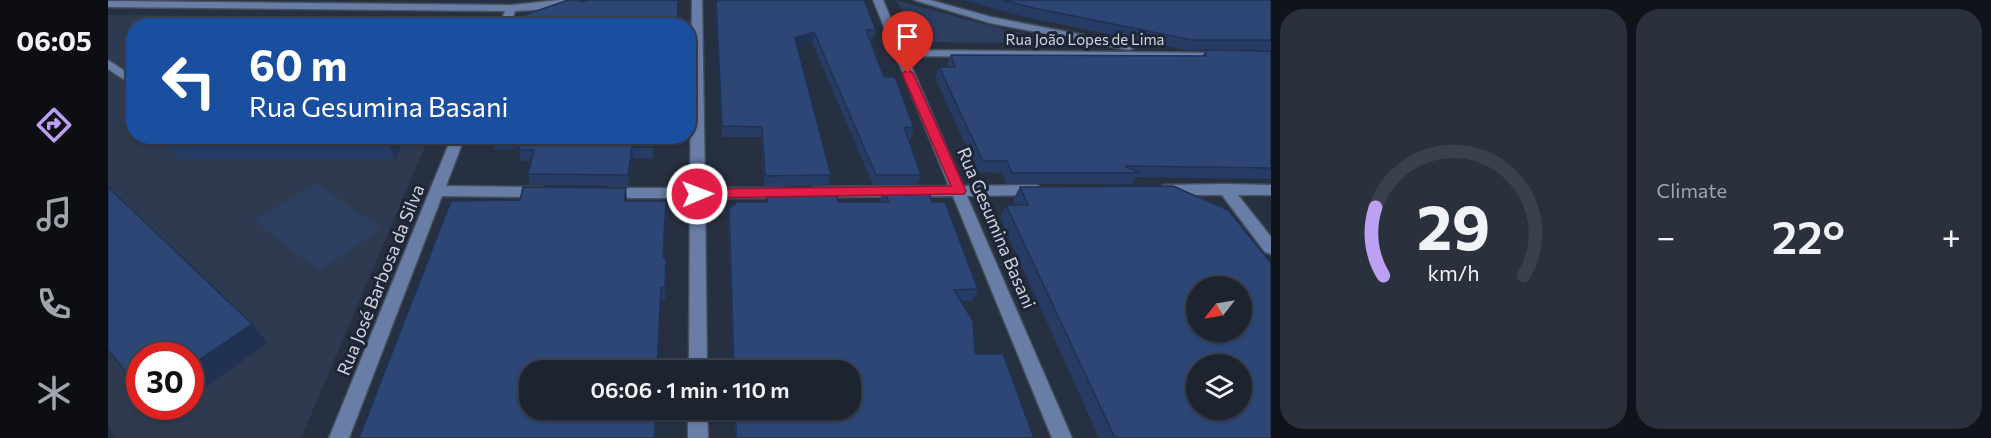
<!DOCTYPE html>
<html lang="en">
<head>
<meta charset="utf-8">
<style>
	body { margin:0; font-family:Commissioner,sans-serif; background:#2a303c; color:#f1f3f6; height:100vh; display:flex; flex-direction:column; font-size:22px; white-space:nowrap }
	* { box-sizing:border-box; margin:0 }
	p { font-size:20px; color:#a0a4ab }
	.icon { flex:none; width:33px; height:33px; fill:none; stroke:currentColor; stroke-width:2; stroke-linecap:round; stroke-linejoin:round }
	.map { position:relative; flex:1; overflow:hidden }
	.panel { display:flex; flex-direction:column; gap:9px; padding:9px; background:#10141a; width:720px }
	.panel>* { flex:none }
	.banner { position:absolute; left:18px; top:18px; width:570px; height:126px; border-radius:24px; box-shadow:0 2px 4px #0004,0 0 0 2px #3b414c; background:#1a4fa0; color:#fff; overflow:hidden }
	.needle { width:39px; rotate:239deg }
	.tools { position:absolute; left:1078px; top:276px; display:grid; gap:12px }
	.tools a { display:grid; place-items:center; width:66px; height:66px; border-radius:50%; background:#1d2430; box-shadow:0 2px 4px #0004,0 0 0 2px #3b414c; font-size:30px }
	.speed { position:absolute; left:18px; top:342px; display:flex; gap:12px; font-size:30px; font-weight:700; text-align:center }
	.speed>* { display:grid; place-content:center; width:78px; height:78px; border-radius:50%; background:#1d2430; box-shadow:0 2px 4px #0004,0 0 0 2px #3b414c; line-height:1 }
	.speed .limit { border:9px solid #d22; background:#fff; color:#111 }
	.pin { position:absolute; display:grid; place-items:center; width:51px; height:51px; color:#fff; margin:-62px -26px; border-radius:50% 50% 50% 0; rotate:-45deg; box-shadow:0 0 6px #0007 }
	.pin .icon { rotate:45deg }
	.me { position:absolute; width:66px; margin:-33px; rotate:89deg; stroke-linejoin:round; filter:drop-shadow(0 0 4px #0008) }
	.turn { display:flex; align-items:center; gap:21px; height:126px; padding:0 24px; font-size:27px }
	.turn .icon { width:78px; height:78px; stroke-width:2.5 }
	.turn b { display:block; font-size:42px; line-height:51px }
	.big { font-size:45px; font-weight:600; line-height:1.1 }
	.panel .widget { flex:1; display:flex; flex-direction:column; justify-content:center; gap:9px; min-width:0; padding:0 21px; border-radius:24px; background:#2a303c }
	.panel .dial { align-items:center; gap:0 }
	.dial svg { height:156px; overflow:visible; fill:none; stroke:#3b414c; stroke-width:7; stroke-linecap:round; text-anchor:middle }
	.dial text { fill:#f1f3f6; stroke:none }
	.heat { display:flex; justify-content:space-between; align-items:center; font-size:33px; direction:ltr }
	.panel .tiles { flex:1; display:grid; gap:9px; grid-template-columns:repeat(2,1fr) }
	.trip { position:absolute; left:411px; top:360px; width:342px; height:60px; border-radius:24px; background:#1d2430; box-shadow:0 2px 4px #0004,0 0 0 2px #3b414c; font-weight:600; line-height:60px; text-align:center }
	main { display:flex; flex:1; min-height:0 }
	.dock { display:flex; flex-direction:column; width:108px; justify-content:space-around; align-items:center; background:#0c0e13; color:#a0a4ab }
	.dock .icon { width:42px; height:42px }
	.dock .on { color:#bca0f2 }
	.dock b { font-size:27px; color:#f1f3f6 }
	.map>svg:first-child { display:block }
	.built { fill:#2e3a50; fill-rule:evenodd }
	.green { fill:#2d3f60 }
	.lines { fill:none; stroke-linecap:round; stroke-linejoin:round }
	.minor-casing { stroke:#454e5d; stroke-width:3 }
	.minor { fill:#697ea6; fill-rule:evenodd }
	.wall { fill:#273c65 }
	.shaded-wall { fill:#203152 }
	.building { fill:#2d4675; stroke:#203152; stroke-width:1.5; fill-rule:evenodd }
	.route { fill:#e11d48; stroke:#92132f; stroke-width:1.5 }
	.labels { text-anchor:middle; stroke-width:6; stroke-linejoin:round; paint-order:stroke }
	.far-street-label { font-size:15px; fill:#cfd5df; stroke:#1e2636 }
	.street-label { font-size:18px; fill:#cfd5df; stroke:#1e2636 }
</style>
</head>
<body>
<main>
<nav class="dock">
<b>06:05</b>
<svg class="icon on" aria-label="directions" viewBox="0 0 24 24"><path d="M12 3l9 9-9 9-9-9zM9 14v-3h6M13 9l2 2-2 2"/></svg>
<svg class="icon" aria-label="music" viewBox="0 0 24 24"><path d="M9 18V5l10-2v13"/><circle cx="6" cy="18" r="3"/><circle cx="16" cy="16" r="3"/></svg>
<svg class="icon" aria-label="phone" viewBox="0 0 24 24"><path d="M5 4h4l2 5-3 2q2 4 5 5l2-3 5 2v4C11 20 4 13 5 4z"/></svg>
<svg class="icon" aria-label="climate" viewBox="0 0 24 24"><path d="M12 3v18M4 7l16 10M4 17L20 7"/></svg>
</nav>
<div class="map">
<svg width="1163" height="438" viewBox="0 0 1163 438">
	<rect width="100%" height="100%" fill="#273040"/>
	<path class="built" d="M0,15l372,3 -4,8h-342v110l295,1 -128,301h-185l-8,-11zM32,356h50v50h-50z"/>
	<path class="green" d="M787,0l111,30 69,13 -162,-1 -6,-25z
		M207,183l66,45 -61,43 -66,-50z"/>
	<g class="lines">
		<defs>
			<path id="minor" d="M452,0h17l-28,9 -34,2 -5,15h-11l6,-15 -397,-4v-6l403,4z
				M584,0h10l3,188h80l7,5 -7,5h-80l2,172h-18l1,-172h-82l-7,-5 7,-5h82z
				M765,0h10l21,50 319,3 6,3 -6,3 -316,-3 56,130 74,-1 7,5 -7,5 -70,1 105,242h-20l-99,-242 -138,1 -7,-5 7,-5 134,-1z
				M806,0h16l61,17 138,27 6,3 -6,3 -139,-27z
				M0,60l26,17v9l-26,-17z
				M344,136h13l-19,50 96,1 7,5 -7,5 -100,-1 -93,242h-20z
				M1117,184l46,1v10h-33l33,42v17l-6,-2 -43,-57h-59l-7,-5 7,-5z
				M580,410h19l1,28h-20z"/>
		</defs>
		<use href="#minor" class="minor-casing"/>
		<use href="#minor" class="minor"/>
	</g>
	<path class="wall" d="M607,0h149l12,30 -3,9h-3l14,38 30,51 -3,10h-3l13,37 -4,10h-44l-61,-143 -15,5 34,128 -3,11h-64l-3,-49h-39z
		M855,0h308v179l-135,-2 -4,7h-125l-5,-11 -24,-1 -43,-94 4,-11h9l-1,-2 4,-10 251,1 4,-6h-20l-161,-33z
		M298,136l-11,23h-218l-14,-19z
		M384,136h182v3l-21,2v18l-20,-1 -4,28 -99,-1 -2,-11 3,-13h-10l-3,-12 -24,1 -3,-11z
		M912,187l251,251h-172l-99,-221 6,-12h10l-3,-6z
		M775,188l49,14 46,87 -6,12h-11l14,53 59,84h-299l-1,-28h116v-40h-117l-5,-150 1,-12 36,-6 2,-13 71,13h42v-2z
		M559,213l-3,45 3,12 -2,30h-4l-131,110h127l-1,28h-297z"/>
	<path class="shaded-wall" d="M706,32l-2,10 -18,6 1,-10z
		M281,136h17l-11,23 -8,-19z
		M524,147l1,11 -4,28 -1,-11z
		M518,188l1,12 -3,1z
		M558,201l1,12 -4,58v-13z
		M558,258l1,12 -2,30v-12z
		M553,288v12l-3,70h-1z
		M144,324l16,19 -78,55v-32z
		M51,406h20l-10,8z
		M548,410h1l-1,28h-2z"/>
	<path class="building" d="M460,0h13v2l7,-2h90l-1,26h-161l3,-9z
		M608,0h148l12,30h-10l18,47h11l19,51 -10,-1 17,48h-45l-62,-143 -19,6 36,137 -66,1 -3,-49 -40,-1z
		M896,0h267v40h-79l-163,-33z
		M205,22l7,3h126l-136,1z
		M1098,50l65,1v117l-146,-2 15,7h-128l-5,-12h-24l-44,-94h16l-4,-12 255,1z
		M58,136h223l-2,4h-224z
		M384,136h160v11h-20l-4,28 -100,-1 6,-24h-16l4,-12 -31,1z
		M1065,186l55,24 43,53v175h-156l-109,-233h22l-8,-18zM1089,286h45v46h-45zM1089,364h45v46h-45z
		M0,187l144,137 -62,42v-10h-50v32l-32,-38z
		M415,187l103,1 -2,13h42l-3,57h3l-1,30h-4l-4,82h-127v40h126l-2,28h-295l92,-237 69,-1z
		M819,187l5,15h13l33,87 -24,1 19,31 2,33h28l31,84h-298v-28h114v-40h-116l-5,-162 9,-6h29v-13l68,-1 3,14h51l-6,-14z"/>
	<path class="route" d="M800,70l5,3 53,118 -2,3 -267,4 -7,-4 7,-5 254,-3 -49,-113z"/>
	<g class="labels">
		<g class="far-street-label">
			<text x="977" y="45">Rua João Lopes de Lima</text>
		</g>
		<g class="street-label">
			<text transform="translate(888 228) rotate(67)" y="6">Rua Gesumina Basani</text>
			<text transform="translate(273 280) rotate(-68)" y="6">Rua José Barbosa da Silva</text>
		</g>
	</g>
</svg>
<div class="tools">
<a><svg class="needle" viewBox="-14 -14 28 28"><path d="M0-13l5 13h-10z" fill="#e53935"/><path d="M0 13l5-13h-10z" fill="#a0a4ab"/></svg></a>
<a><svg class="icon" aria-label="layers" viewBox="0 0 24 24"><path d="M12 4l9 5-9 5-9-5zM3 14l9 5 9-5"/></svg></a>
</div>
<div class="speed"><div class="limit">30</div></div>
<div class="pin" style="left:800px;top:73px;background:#d93025"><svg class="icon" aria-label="arrive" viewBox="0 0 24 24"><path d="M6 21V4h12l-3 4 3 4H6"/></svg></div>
<svg class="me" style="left:589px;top:194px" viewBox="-20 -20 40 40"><circle r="17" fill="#e11d48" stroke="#fff" stroke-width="3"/><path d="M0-11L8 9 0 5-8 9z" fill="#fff"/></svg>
<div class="trip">06:06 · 1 min · 110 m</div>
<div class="banner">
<div class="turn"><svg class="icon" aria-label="left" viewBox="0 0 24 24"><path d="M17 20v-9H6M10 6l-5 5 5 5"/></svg><div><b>60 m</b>Rua Gesumina Basani</div></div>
</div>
</div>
<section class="panel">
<div class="tiles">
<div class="widget dial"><svg viewBox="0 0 100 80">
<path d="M14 69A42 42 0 1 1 86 69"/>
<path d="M14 69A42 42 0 0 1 10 34" stroke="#bca0f2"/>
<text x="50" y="56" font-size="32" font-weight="700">29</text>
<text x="50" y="72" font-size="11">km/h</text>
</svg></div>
<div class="widget"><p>Climate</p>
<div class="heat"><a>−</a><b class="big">22°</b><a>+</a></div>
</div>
</div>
</section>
</main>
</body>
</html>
